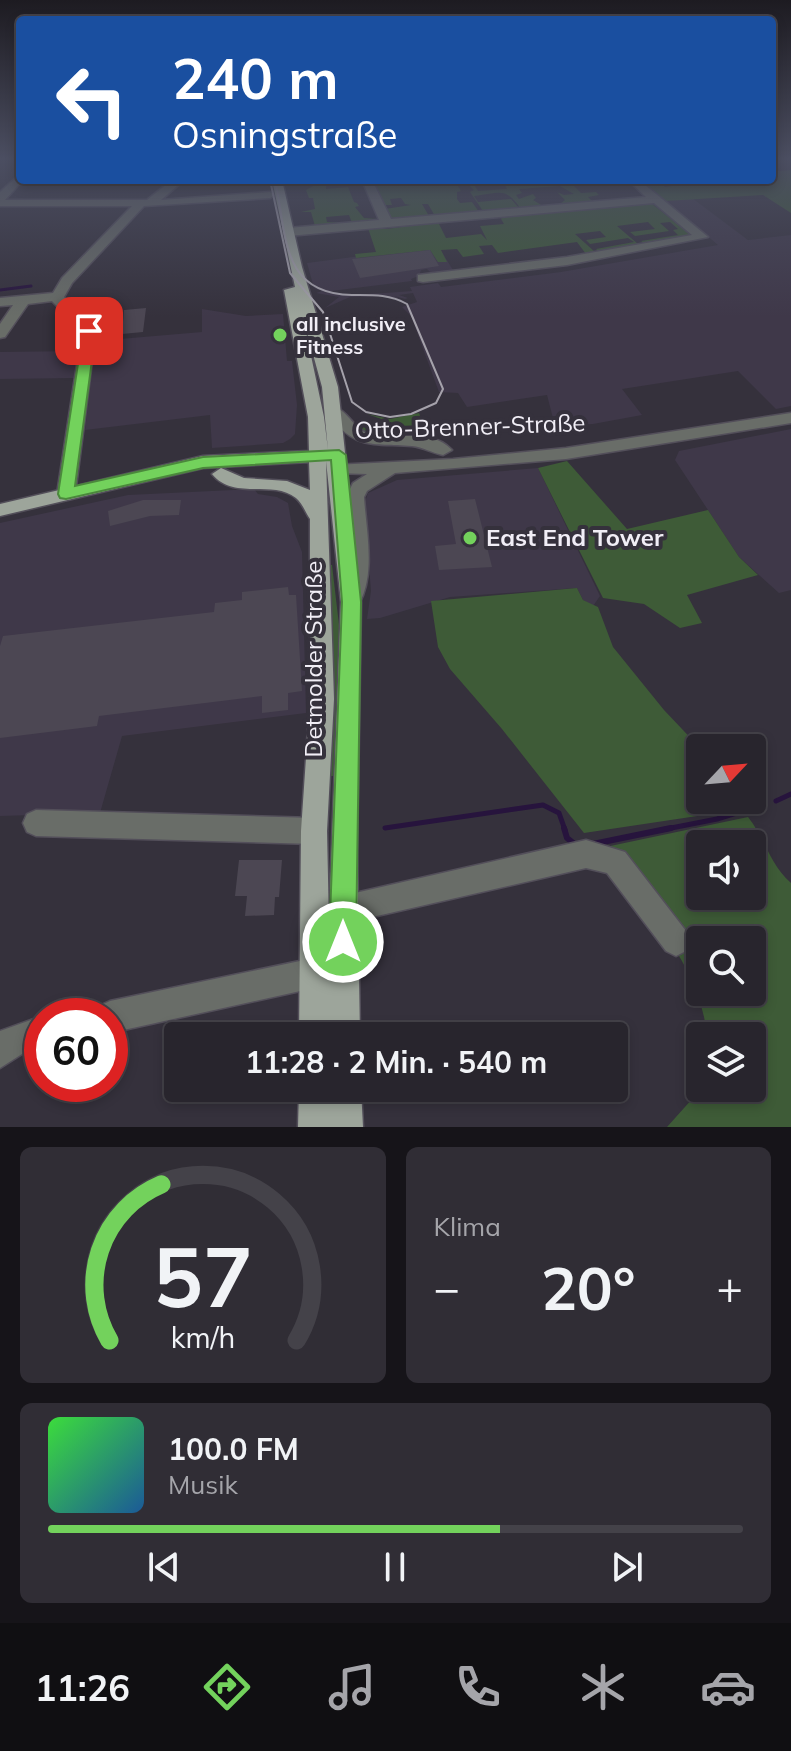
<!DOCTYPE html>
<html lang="de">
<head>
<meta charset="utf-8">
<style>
	body { margin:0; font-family:Mulish,sans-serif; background:#302d35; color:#f1f3f6; height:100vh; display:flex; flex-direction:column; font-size:30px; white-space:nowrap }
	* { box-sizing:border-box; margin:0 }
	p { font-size:26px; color:#a5a5aa }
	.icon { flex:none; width:44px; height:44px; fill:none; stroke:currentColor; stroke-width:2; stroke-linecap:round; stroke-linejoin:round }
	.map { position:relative; height:1127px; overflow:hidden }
	.panel { display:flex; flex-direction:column; gap:20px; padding:20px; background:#161419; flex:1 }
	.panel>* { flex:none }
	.hud { position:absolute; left:16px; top:16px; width:760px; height:168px; border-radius:8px; box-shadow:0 4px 12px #0003,0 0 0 2px #444249; background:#1a4fa0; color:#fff; overflow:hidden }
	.needle { width:52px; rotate:64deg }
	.buttons { position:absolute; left:686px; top:734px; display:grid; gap:16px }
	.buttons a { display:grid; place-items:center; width:80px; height:80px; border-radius:8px; background:#28252d; box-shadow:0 4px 12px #0003,0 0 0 2px #444249; font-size:40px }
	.speed { position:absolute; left:24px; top:998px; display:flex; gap:16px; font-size:40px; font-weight:700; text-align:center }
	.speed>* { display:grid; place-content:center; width:104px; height:104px; border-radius:50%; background:#28252d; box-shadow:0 4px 12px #0003,0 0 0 2px #444249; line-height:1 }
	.speed .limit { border:12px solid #d22; background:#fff; color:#111 }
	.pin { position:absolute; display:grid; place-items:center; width:68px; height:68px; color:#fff; margin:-34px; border-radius:16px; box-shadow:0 4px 12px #0006 }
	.me { position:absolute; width:88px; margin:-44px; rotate:0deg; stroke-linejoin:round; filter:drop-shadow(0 0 6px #0008) }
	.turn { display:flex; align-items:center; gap:28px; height:168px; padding:0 24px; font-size:36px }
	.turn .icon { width:104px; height:104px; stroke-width:2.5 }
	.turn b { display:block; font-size:56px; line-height:68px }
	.big { font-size:60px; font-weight:700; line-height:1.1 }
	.panel .widget { flex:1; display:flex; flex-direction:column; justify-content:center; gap:12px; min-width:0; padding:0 28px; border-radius:12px; background:#302d35 }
	.panel .dial { align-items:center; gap:0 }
	.dial svg { height:208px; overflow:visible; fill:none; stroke:#444249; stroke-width:7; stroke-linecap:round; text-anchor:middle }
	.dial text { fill:#f1f3f6; stroke:none }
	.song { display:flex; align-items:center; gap:24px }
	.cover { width:96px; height:96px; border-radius:12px; background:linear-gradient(135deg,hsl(120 70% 55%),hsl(210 70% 35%)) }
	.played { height:8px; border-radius:4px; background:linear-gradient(90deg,#73d25c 65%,#444249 65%) }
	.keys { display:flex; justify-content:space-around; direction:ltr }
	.heat { display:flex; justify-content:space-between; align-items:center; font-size:44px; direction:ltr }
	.panel .tiles { flex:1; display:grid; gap:20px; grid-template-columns:1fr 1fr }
	.widget:last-child { grid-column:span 2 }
	.trip { position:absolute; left:164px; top:1022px; width:464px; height:80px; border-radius:8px; background:#28252d; box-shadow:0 4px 12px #0003,0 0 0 2px #444249; font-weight:700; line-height:80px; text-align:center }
	.dock { display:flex; height:128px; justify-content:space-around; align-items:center; background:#100f12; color:#a5a5aa }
	.dock .icon { width:56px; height:56px }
	.dock .active { color:#73d25c }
	.dock b { font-size:36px; color:#f1f3f6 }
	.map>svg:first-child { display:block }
	.built { fill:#3f3849 }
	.green { fill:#3e5b37; fill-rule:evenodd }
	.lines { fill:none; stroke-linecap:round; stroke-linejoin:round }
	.stream-far2 { stroke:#27143d; stroke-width:3 }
	.stream-far1 { stroke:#27143d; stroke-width:5 }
	.stream { stroke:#27143d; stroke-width:6 }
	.building { fill:#4c4753 }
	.minor-casing { stroke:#534f5a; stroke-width:3 }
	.major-casing { stroke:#534f5a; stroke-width:3 }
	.minor { fill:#696d68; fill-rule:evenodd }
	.major { fill:#9da59b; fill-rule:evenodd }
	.tram { stroke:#a5a2ab; stroke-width:2 }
	.route { fill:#73d25c; stroke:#4b883c; stroke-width:2 }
	.poi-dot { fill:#73d25c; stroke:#35313c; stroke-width:3 }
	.labels { text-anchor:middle; stroke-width:8; stroke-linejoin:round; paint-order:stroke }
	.far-poi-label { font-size:20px; font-weight:bold; fill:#f1eef6; stroke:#35313c; text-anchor:start }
	.street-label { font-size:24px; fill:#f1eef6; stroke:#35313c }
	.poi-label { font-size:24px; font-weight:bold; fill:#f1eef6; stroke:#35313c; text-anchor:start }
</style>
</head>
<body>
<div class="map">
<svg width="791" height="1127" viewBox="0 0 791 1127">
	<rect width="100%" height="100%" fill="#35313c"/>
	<path class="built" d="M692,198l56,42 43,-5v171l-15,3 -38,-38 -116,18 20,26 -49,9 -38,2 -8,-31 -80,12 -9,-14 -19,-1 -28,-76 -9,-9 15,-5 -4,-9 -14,2 9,3 -3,1 -11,-3 8,4h-3l-17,-4 -32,1 -25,11 14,-11 -23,-4 6,-2 -8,-3 -7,-25 131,-17 15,24 -22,3 -4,-4 -6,1 -2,6 -8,3 1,2 -89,11 25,3 37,-2 27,-2 -2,-4 28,-4 3,4 120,-15 157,-27 -52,-44z
		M202,309l44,7 37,-2 4,47h5l5,44 -2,29 -5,5 -7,4 -71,5 -2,-33 -125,15 11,-89 106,-9z
		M79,351l-5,27 -74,1v-27z
		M791,429v161l-12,3 -40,-36 -64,-97 4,-9z
		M538,468l62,128 -7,10 -10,-6 -6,-12 -127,9 -70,21 -13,1 4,-28 -7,-86 4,-12 29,-13z
		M254,489l4,5 19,3 11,6 4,23 10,26 4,161 -184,23 -22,77 -100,3v-293l128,-28z"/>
	<path class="green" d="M791,170v43l-28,-18 -97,6 -25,-21h15l9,7 51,-7h56v-8z
		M309,180l49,2 -32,4v3l22,-2 6,15 3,1 2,3 -4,1 9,11 14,1 -26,4 -3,-8 -23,2 1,5 23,1 -35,3 -4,-14h-10l14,-3 -2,-11h-4l-3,-8 9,-5 -2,-5z
		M394,180h66l-5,1 6,10 -4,1v7l3,4 12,-1 7,10 -44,4 -7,-12h-6l7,12 -37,3 -7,-10 26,-4 -6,-1 -4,-6 -11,1 2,6h-8l-11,-23 23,2z
		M464,180h7l7,11 29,-2 -4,-9h98l-42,4 14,1 8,8 15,-1 3,3 -11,2 4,4h10l-43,4 6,-5 -8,-8 7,3 10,-1 -14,-8 -41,3 3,4 -6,2 3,4 14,-5 3,4 -3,2 10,6 -23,2c-15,-21 -18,-15 -46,-12l4,6 33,-3 8,9 -33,3h-3l-13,-19 4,-2z
		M651,203l40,32 -47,8 -3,-2 37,-6 -5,-5 5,-1 -8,-7 -10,1 9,8 -34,5 -5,-4 25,-3 -7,-7 -31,4 21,18 -40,7 -2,-2 38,-7 -6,-4 -38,6 -4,-4 20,-3 -6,-6 -25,3 20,18 -9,2 -9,-12 -79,11 -6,-8 -13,1 5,8 -21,3 -6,-8 -16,1 6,12h-9l-8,-12 -74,8 -1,-4 21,-2 -8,-24 19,1 51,-7 8,16 35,-4 6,6 -7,-14 24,-2 -3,-5 2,-3z
		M419,413l6,15 -7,7c-18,4 -40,4 -57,-5l2,-3 21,5 6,-10 -23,-8 23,5z
		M567,461l60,68 81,-19 31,47 19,18 -71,20 15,28 -22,5 -36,-24 -41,-6 -65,-130z
		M329,565h3l9,77 -7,134h-4l3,-113z
		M577,588l6,12 15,7 15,40 51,63 36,38v52h50l2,3 -8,6 -160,24 -82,-104 -52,-60 -12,-22 -7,-46z
		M748,817c18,23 21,46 43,66v244h-124l35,-39h50v-52h-45c-7,-75 -66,-131 -111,-187zM700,844h52v52h-52zM700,940h52v52h-52z"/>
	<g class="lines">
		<path class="stream-far2" d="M0,290l31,-4"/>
		<path class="stream-far1" d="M776,801l15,-7
			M385,828l158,-23 16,8 6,17
			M661,830l56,-11 42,-13"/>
		<path class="stream" d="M564,828l3,10 10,8
			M593,844l78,-16"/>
	</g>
	<path class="building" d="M430,250l9,16 -79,12 -8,-19z
		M146,308l-3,24 -21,2 2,-24z
		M475,499l17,68 -53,3 -4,-24 21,-2 -8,-43z
		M143,500h38l-2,15 -29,1 -40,10 -2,-15z
		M288,587l1,8h7l6,96 -14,2v17l-26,3v-17l-163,20 -2,10 -97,12v-92l3,-10 211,-24 1,-9 27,-3v-8z
		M239,860h43l-3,37h-4l-1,18 -29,1 2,-20h-12z"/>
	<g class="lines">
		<defs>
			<path id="minor" d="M20,174v6h3l-18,20h142l25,-20h12l-23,20 109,-8 5,3 -5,3 -126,8 -72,77 -8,14 32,34 -21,163 -9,6 -9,-6 25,-162 -30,-31 -24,3 -23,33 -5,1v-14l13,-19 -13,1v-8l53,-5 9,-15 70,-72h-132v-14z
				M362,180h10l19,39 255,-22 -18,-17h11l69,57 -141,28 -144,17 -5,-1v-6l149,-18 125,-22 -38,-32 -366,33 -6,-4 6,-4 91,-8z
				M335,407c14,5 19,23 35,27 27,7 61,-7 82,16l-9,5c-11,-2 -20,-8 -31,-9 -42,-3 -58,4 -85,-34z
				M791,413v10l-225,36 -171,14 -28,18 -3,6c2,33 12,76 -5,107h-14l-3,-6 6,-28 -2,-73 7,-14 14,-9 -33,-1 -3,-4 3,-4 119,-6 113,-11z
				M36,810l278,8 9,4 4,9 -4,9 -9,4 -278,-8 -9,-4 -4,-9 4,-9z
				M586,840l39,12 61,79 5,10 -5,10 -10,5 -10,-5 -59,-78 -21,-5 -244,56 -10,-4 -4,-10 4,-10 10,-4z
				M314,958l11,4 4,11 -4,11 -11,4 -204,45v-17h-15l4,-10 11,-5z
				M42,1016v32l-20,6 -22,14v-37z"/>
			<path id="major" d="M272,180h10l20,87 36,120 23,215 -4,249 3,185h-61l2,-205 9,-132v-180c-5,-7 -7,-15 -14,-21 -24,-19 -62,3 -84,-24l9,-6 23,10 43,3 23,9 -1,-28 -106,6 -203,48v-12l203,-48 106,-5 -1,-34 -24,-127 11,-3zM303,318l19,69 6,63 -4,-33zM326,461l15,141 -12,323 -2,-94 7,-132z
				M299,1088h62l2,39h-65z"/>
		</defs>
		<use href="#minor" class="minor-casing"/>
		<use href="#major" class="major-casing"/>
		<use href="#minor" class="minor"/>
		<use href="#major" class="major"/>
		<path class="tram" d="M270,180l20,93 33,39 29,90 14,10 24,5 21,-3 25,-11 7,-14 -36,-85c-18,-10 -35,-9 -55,-9 -72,-1 -65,-61 -77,-115"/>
	</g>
	<linearGradient id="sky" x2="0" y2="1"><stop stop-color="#1d1b21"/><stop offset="0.5" stop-color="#4b4e61"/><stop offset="1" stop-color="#4b4e61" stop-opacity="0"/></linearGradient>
	<rect width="791" height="317" fill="url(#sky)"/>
	<path class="route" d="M89,328l7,3 -21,155 128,-29 136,-7 7,5 15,147 -5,340 -4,9 -9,4 -10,-4 -4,-9 13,-340 -11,-142 -128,8 -137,31 -6,-1 -2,-4 25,-163z"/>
	<g class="poi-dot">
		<circle cx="280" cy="335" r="8"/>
		<circle cx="470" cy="538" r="8"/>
	</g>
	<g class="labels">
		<g class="far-poi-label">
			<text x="296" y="331">all inclusive<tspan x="296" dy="23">Fitness</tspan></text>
		</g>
		<g class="street-label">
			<text transform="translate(470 427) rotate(-2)" y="8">Otto-Brenner-Straße</text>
			<text transform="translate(314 659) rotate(-90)" y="8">Detmolder Straße</text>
		</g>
		<g class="poi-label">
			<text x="486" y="546">East End Tower</text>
		</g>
	</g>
</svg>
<div class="buttons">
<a><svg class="needle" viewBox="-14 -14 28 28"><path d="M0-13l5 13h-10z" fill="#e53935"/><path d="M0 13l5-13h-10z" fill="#a5a5aa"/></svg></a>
<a><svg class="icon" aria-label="sound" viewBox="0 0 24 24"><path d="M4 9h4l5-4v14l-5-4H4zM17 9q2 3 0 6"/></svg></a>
<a><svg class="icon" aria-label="search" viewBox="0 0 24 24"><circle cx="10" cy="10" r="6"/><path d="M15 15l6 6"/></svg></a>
<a><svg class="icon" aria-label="layers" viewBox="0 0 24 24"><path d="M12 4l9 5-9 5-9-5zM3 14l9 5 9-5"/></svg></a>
</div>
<div class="speed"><div class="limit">60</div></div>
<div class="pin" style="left:89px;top:331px;background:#d93025"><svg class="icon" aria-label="arrive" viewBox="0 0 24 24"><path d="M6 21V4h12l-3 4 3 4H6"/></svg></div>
<svg class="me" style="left:343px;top:942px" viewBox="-20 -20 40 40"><circle r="17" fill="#73d25c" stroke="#fff" stroke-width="3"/><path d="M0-11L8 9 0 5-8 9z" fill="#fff"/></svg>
<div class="trip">11:28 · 2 Min. · 540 m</div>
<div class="hud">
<div class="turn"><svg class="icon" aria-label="left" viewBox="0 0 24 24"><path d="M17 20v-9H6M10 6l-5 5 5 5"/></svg><div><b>240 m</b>Osningstraße</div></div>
</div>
</div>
<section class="panel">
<div class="tiles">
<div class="widget dial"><svg viewBox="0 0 100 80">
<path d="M14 69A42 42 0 1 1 86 69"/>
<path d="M14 69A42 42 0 0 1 34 9" stroke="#73d25c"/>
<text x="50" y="56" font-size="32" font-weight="700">57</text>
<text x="50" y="72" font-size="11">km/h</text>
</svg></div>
<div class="widget"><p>Klima</p>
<div class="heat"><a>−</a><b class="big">20°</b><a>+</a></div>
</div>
<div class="widget">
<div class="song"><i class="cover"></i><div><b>100.0 FM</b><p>Musik</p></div></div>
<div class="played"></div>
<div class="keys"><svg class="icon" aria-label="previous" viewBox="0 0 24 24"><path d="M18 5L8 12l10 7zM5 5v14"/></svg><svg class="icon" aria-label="pause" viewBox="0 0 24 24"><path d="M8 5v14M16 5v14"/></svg><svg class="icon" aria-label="next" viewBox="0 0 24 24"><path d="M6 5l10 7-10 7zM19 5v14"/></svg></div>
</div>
</div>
</section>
<nav class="dock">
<b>11:26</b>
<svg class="icon active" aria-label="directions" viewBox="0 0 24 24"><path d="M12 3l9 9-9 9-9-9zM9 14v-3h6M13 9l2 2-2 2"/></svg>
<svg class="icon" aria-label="music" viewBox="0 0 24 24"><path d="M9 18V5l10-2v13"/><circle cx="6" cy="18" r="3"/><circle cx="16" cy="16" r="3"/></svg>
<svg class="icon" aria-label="phone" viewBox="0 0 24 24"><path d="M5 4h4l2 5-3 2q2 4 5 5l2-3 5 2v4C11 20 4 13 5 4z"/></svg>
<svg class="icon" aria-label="climate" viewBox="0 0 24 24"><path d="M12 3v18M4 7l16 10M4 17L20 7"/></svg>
<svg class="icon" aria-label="car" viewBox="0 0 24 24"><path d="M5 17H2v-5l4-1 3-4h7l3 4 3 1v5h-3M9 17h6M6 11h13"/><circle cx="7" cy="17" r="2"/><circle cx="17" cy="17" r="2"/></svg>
</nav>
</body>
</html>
